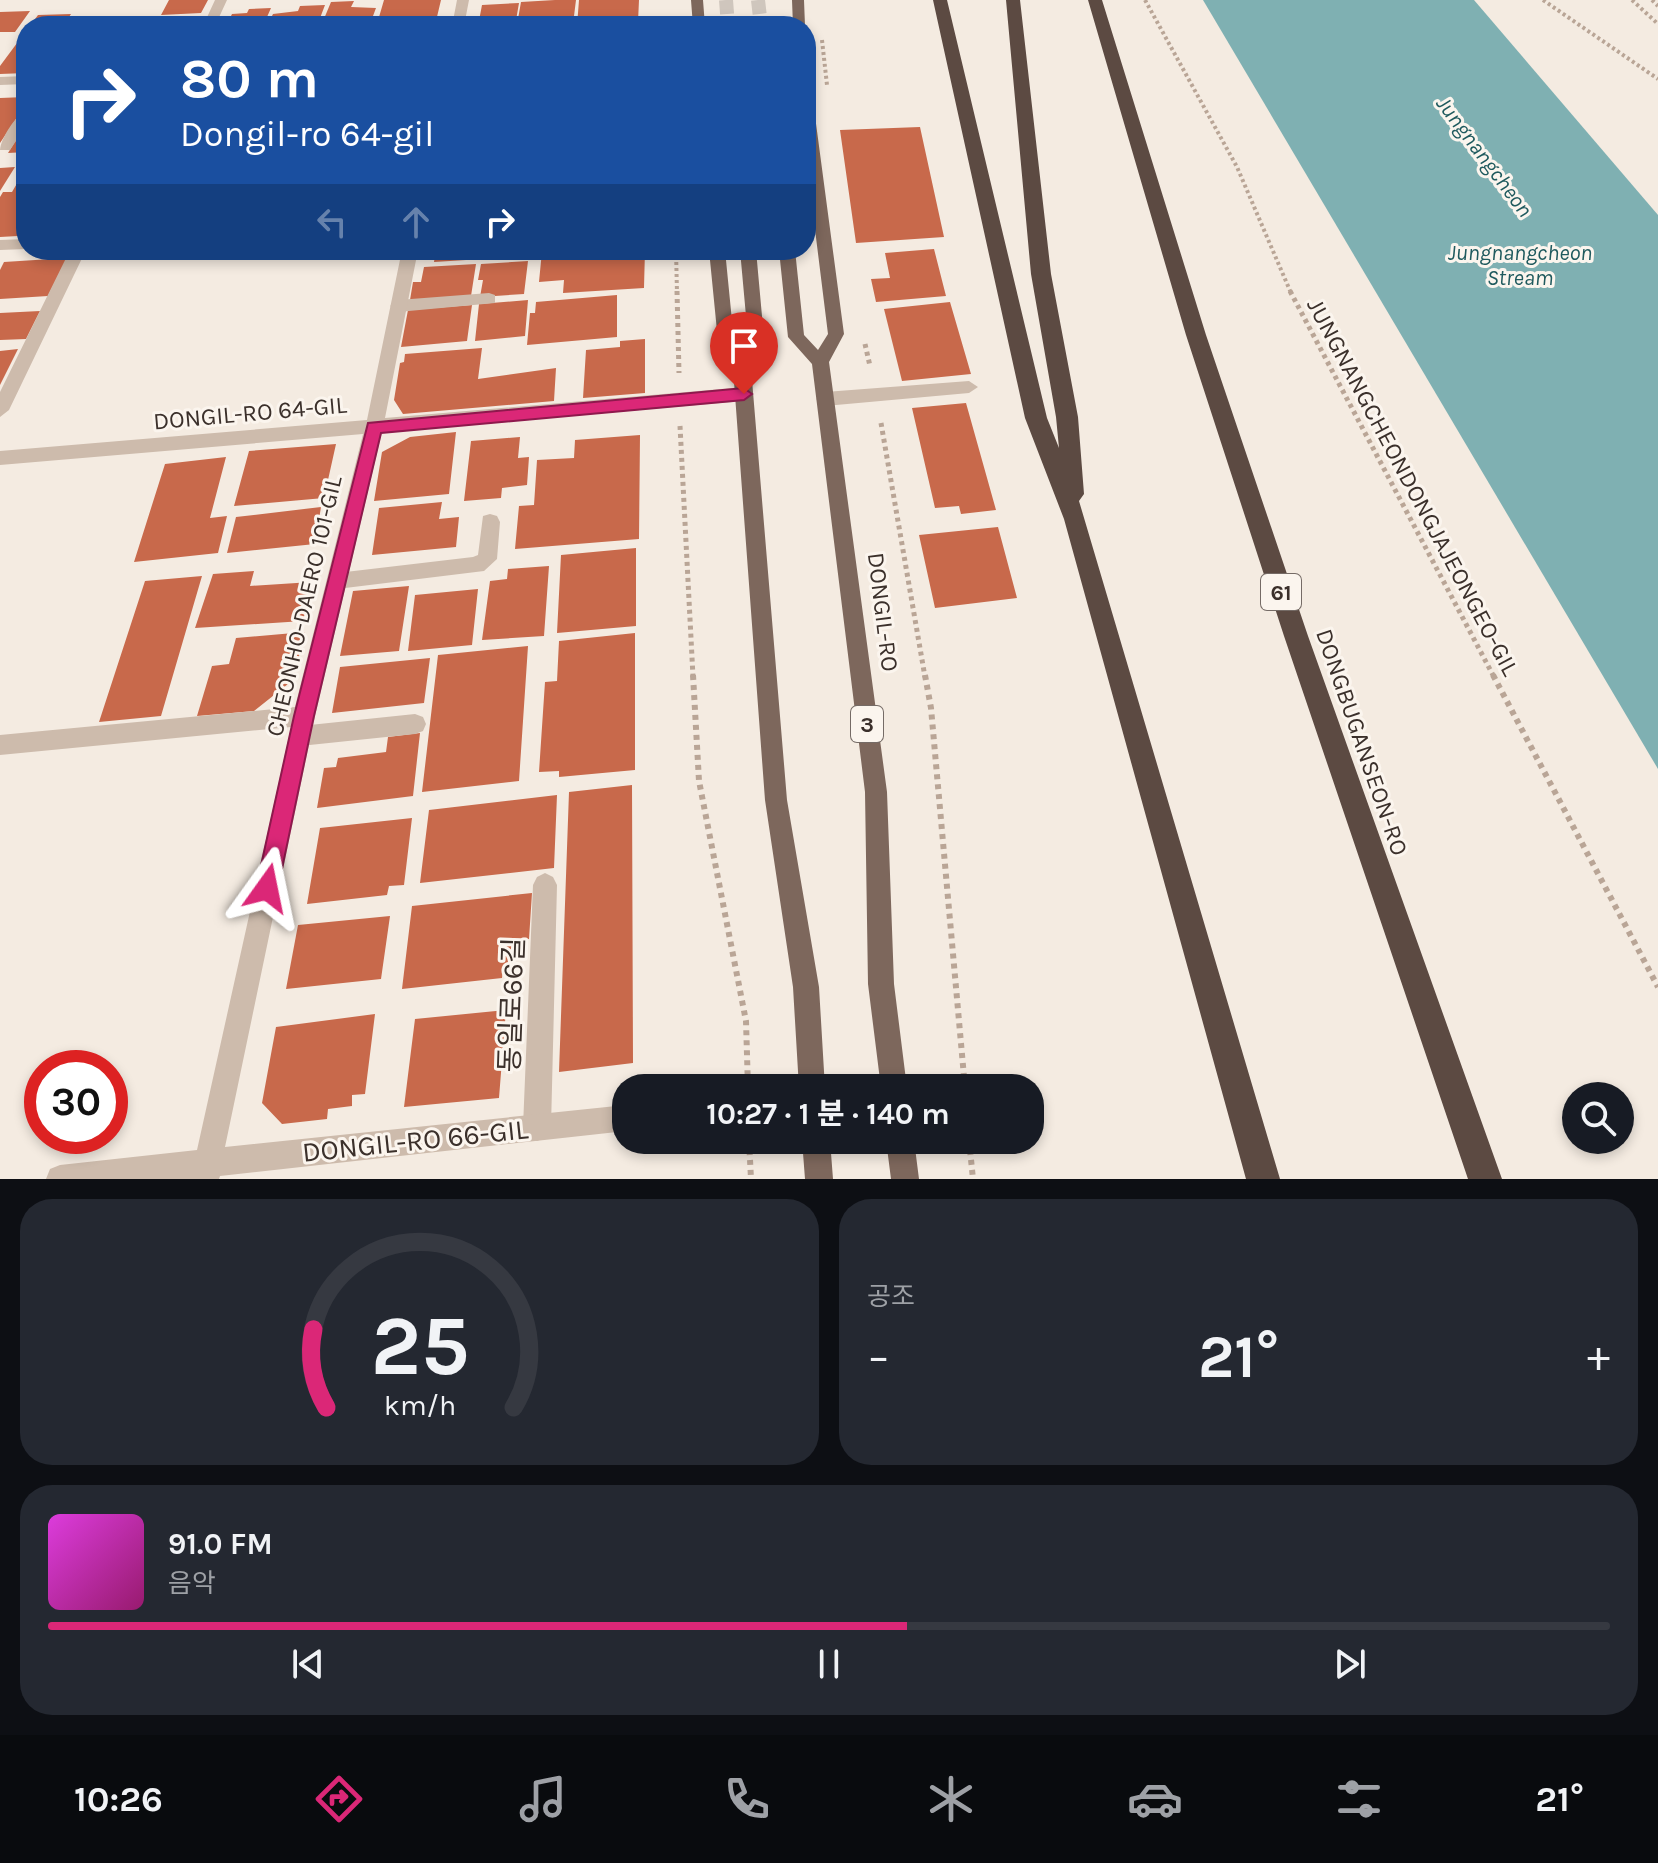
<!DOCTYPE html>
<html lang="ko">
<head>
<meta charset="utf-8">
<style>
	body { margin:0; font-family:Karla,"Noto Sans KR",sans-serif; background:#242831; color:#f1f3f6; height:100vh; display:flex; flex-direction:column; font-size:30px; white-space:nowrap }
	* { box-sizing:border-box; margin:0 }
	p { font-size:26px; color:#9ea1a6 }
	.icon { flex:none; width:44px; height:44px; fill:none; stroke:currentColor; stroke-width:2; stroke-linecap:round; stroke-linejoin:round }
	.map { position:relative; height:1179px; overflow:hidden }
	.side { display:flex; flex-direction:column; gap:20px; padding:20px; background:#0d0f14; flex:1 }
	.side>* { flex:none }
	.hud { position:absolute; left:16px; top:16px; width:800px; height:244px; border-radius:32px; box-shadow:0 4px 12px #0003; background:#1a4fa0; color:#fff; overflow:hidden }
	.tools { position:absolute; left:1562px; top:1082px; display:grid; gap:16px }
	.tools a { display:grid; place-items:center; width:72px; height:72px; border-radius:50%; background:#171b24; box-shadow:0 4px 12px #0003; font-size:40px }
	.speed { position:absolute; left:24px; top:1050px; display:flex; gap:16px; font-size:40px; font-weight:700; text-align:center }
	.speed>* { display:grid; place-content:center; width:104px; height:104px; border-radius:50%; background:#171b24; box-shadow:0 4px 12px #0003; line-height:1 }
	.speed .limit { border:12px solid #d22; background:#fff; color:#111 }
	.pin { position:absolute; display:grid; place-items:center; width:68px; height:68px; color:#fff; margin:-82px -34px; border-radius:50% 50% 50% 0; rotate:-45deg; box-shadow:0 0 8px #0007 }
	.pin .icon { rotate:45deg }
	.me { position:absolute; width:88px; margin:-44px; rotate:12deg; stroke-linejoin:round; filter:drop-shadow(0 0 6px #0008) }
	.turn { display:flex; align-items:center; gap:28px; height:168px; padding:0 32px; font-size:36px }
	.turn .icon { width:104px; height:104px; stroke-width:2.5 }
	.turn b { display:block; font-size:56px; line-height:68px }
	.lanes { display:flex; align-items:center; height:76px; padding:0 32px; background:#0003; justify-content:center; gap:40px; direction:ltr }
	.lanes .off { opacity:.35 }
	.big { font-size:60px; font-weight:700; line-height:1.1 }
	.side .card { flex:1; display:flex; flex-direction:column; justify-content:center; gap:12px; min-width:0; padding:0 28px; border-radius:32px; background:#242831 }
	.side .dial { align-items:center; gap:0 }
	.dial svg { height:208px; overflow:visible; fill:none; stroke:#363941; stroke-width:7; stroke-linecap:round; text-anchor:middle }
	.dial text { fill:#f1f3f6; stroke:none }
	.song { display:flex; align-items:center; gap:24px }
	.cover { width:96px; height:96px; border-radius:12px; background:linear-gradient(135deg,hsl(300 70% 55%),hsl(320 70% 35%)) }
	.played { height:8px; border-radius:4px; background:linear-gradient(90deg,#db2777 55%,#363941 55%) }
	.keys { display:flex; justify-content:space-around; direction:ltr }
	.heat { display:flex; justify-content:space-between; align-items:center; font-size:44px; direction:ltr }
	.side .tiles { flex:1; display:grid; gap:20px; grid-template-columns:1fr 1fr }
	.card:last-child { grid-column:span 2 }
	.trip { position:absolute; left:612px; top:1074px; width:432px; height:80px; border-radius:32px; background:#171b24; box-shadow:0 4px 12px #0003; font-weight:700; line-height:80px; text-align:center }
	.dock { display:flex; height:128px; justify-content:space-around; align-items:center; background:#090b0e; color:#9ea1a6 }
	.dock .icon { width:56px; height:56px }
	.dock .on { color:#db2777 }
	.dock b { font-size:36px; color:#f1f3f6 }
	.map>svg:first-child { display:block }
	.water { fill:#7fb0b2 }
	.building { fill:#c8694b }
	.lines { fill:none; stroke-linecap:round; stroke-linejoin:round }
	.primary-tunnel { stroke:#cfc6bd; stroke-width:14; stroke-dasharray:14 7; stroke-linecap:butt }
	.path-far2 { stroke:#b9a596; stroke-width:4; stroke-dasharray:3 3; stroke-linecap:butt }
	.path-far1 { stroke:#b9a596; stroke-width:5; stroke-dasharray:4 4; stroke-linecap:butt }
	.path { stroke:#b9a596; stroke-width:6; stroke-dasharray:5 5; stroke-linecap:butt }
	.lane { fill:#cdbbac; fill-rule:evenodd }
	.street { fill:#cdbbac; fill-rule:evenodd }
	.primary { fill:#7d675c; fill-rule:evenodd }
	.highway { fill:#5c4a42; fill-rule:evenodd }
	.route { fill:#db2777; stroke:#8e194d; stroke-width:2 }
	.labels { text-anchor:middle; stroke-width:6; stroke-linejoin:round; paint-order:stroke }
	.far-water-label { font-size:22px; font-style:italic; fill:#1f5a5e; stroke:#fbf5ee }
	.shield { fill:#fbf5ee; stroke:#756b66; stroke-width:2 }
	.shield-label { font-size:22px; font-weight:bold; fill:#3b302b }
	.street-label { font-size:24px; fill:#3b302b; stroke:#fbf5ee }
	.near-street-label { font-size:28px; fill:#3b302b; stroke:#fbf5ee }
</style>
</head>
<body>
<div class="map">
<svg width="1658" height="1179" viewBox="0 0 1658 1179">
	<rect width="100%" height="100%" fill="#f4ebe1"/>
	<path class="water" d="M1203,0h271l184,215v554z"/>
	<path class="building" d="M169,0h39l-7,13 -40,2z
		M384,0h57l-5,21 -59,3z
		M555,0h21l-2,16 -10,1 -1,9h-39l1,-7h-7l3,-17z
		M579,0h60l-1,22 -61,4z
		M354,1l-3,6 25,1 -6,16 -49,2 10,-24z
		M519,3l-4,23h-37l4,-21z
		M325,5l-8,21h-50l6,-12 25,-3 2,-5z
		M271,8l-8,18h-51l3,-6h14l3,-6 15,-1 2,-4z
		M30,11l-15,21h-15v-20z
		M71,14l-8,12h-33l8,-11z
		M193,19l-3,7h-56l4,-5z
		M26,31v42l-26,1v-8z
		M26,97v7l-26,39v-45z
		M26,124v28l-18,1z
		M920,127l24,110 -88,6 -16,-113z
		M15,167l-15,24v-23z
		M26,168v55l-8,13 -18,1v-40l3,-5h9z
		M934,249l12,47 -70,6 -5,-23 19,-1 -5,-25z
		M436,250h95v6l-97,6z
		M645,250l-1,38 -81,5 1,-13 -25,2 3,-31z
		M67,258l-19,38 -48,3v-29l4,-8z
		M528,261l-4,33 -44,3 3,-17h-5l3,-16z
		M476,264l-5,32 -61,4 3,-18h8l3,-15z
		M617,295v42l-90,8 3,-32h5l1,-11z
		M528,300l-3,36 -50,5 4,-37z
		M950,302l21,72 -69,7 -18,-72z
		M472,305l-5,36 -66,6 7,-37z
		M40,311l-14,28 -26,1v-27z
		M645,339v54l-62,5 3,-48 34,-3v-6z
		M482,348l-4,31 78,-11 -2,33 -151,13 -9,-14 6,-37 4,-1 1,-8z
		M18,349l-18,36v-34z
		M966,403l30,107 -35,4 -2,-8 -24,2 -23,-100z
		M456,432l-7,62 -75,7 8,-49 28,-15z
		M640,435l-1,104 -124,10 4,-43 15,-1 3,-45 37,-2 1,-18z
		M520,437l-2,21 11,-1 -2,28 -25,3 -1,10 -37,3 7,-60z
		M336,444l-12,54 -90,8 15,-55z
		M226,457l-16,61 17,-2 -9,37 -84,9 31,-98z
		M442,502l-3,17 20,-2 -3,30 -84,8 7,-47z
		M321,507l-6,37 -88,9 9,-36z
		M998,527l19,71 -82,10 -16,-73z
		M636,548v78l-79,7 4,-78z
		M549,566l-5,70 -62,4 8,-59 17,-2 1,-10z
		M254,571l-4,15 62,-4 -9,39 -108,7 18,-54z
		M202,576l-41,140 -62,6 46,-141z
		M409,586l-10,65 -59,5 13,-65z
		M478,589l-6,56 -64,6 7,-56z
		M305,632l-12,48 -39,31 -57,5 15,-50 17,-2 7,-26z
		M635,633v137l-76,7v-6l-20,1 6,-90 12,-1 2,-40z
		M528,646l-9,135 -97,11 16,-137z
		M430,658l-6,45 -92,10 8,-46z
		M420,733l-7,63 -96,12 7,-40 12,-1 2,-9 48,-6 2,-15z
		M632,785l1,278 -74,9 10,-280z
		M557,795l-3,73 -134,15 9,-73z
		M412,818l-8,67 -15,1 -2,9 -80,9 13,-76z
		M532,893l-3,46 -13,1 -2,24 -11,1 -1,13 -100,11 10,-83z
		M390,916l-9,63 -95,10 12,-64z
		M506,1010l-7,88 -95,9 11,-88z
		M375,1014l-10,80 -13,1v11l-24,3 -1,10 -45,5 -20,-21 14,-76z"/>
	<g class="lines">
		<path class="primary-tunnel" d="M726,0l2,26
			M758,0l3,26"/>
		<path class="path-far2" d="M1145,0l92,167 54,126
			M1543,0l115,79
			M1632,0l26,24
			M1652,0l6,6
			M822,40l5,45
			M676,250l1,43"/>
		<path class="path-far1" d="M677,291l2,82
			M1290,291l204,386
			M865,344l5,22
			M881,423l44,254
			M680,426l13,251"/>
		<path class="path" d="M693,675l6,106 47,240 2,67
			M925,675l6,33 34,380
			M1493,675l165,312
			M749,1140l2,39
			M969,1140l4,39"/>
		<path class="lane" d="M215,0h12l-12,26h-12z
			M26,111v15l-16,24h-10c1,-12 15,-34 26,-39z
			M70,250h16l-77,160 -9,7v-25z
			M489,293l6,2v8l-97,9 -8,-6 8,-6z
			M969,381l9,6 -9,6 -144,13 -9,-7 9,-7z
			M490,514l7,2 3,6 -3,37 -13,12 -147,18 -7,-2 -3,-6 3,-6 7,-2 136,-16 5,-2 5,-39z
			M415,714l8,3 3,7 -3,7 -8,3 -115,12 -8,-3 -3,-7 3,-7 8,-3z
			M545,873l8,4 4,8 -6,242 -4,10 -10,4 -10,-4 -4,-10 10,-242 4,-8z"/>
		<path class="street" d="M457,0h12l-5,26h-12z
			M26,76v8l-26,1v-8z
			M26,239v10l-26,1v-10z
			M402,250h16l-33,168 359,-31 9,7 -9,7 -362,31 -67,284 -90,431 401,-42v26l-406,45 -1,3h-173l4,-10 10,-4 137,-15 94,-423 -291,28v-20l295,-28 68,-273 -363,31v-14l367,-31z"/>
		<path class="primary" d="M691,0h12l2,26h-12z
			M792,0h12l1,26h-12z
			M806,97l7,4 31,233 -15,28 58,430 7,192 13,104h-26l-13,-104 -3,-192 -53,-428 -24,-27 -9,-87h16l9,85 14,15 10,-16 -22,-177z
			M709,250h16l9,91 7,11 7,-14 -8,-88h16l8,88 -13,30 36,432 32,187 6,101h-26l-6,-101 -28,-187 -32,-432 -15,-27z
			M802,1140h28l3,39h-28z
			M886,1140h28l5,39h-28z"/>
		<path class="highway" d="M933,0h14l100,418 12,30 -3,-31 -25,-143 -25,-274h14l31,274 27,143 6,77 -5,7 201,678h-34l-182,-660 -39,-101z
			M1088,0h14l104,335 102,301 194,543h-34l-184,-543 -98,-301z"/>
	</g>
	<path class="route" d="M744,388l8,6 -8,6 -363,33 -67,283 -36,172 -3,8 -8,3 -8,-3 -3,-8 38,-172 74,-293z"/>
	<g class="labels">
		<g class="far-water-label">
			<text transform="translate(1485 156) rotate(53)" y="8">Jungnangcheon</text>
			<text x="1520" y="260">Jungnangcheon<tspan x="1520" dy="25">Stream</tspan></text>
		</g>
		<g class="shield">
			<rect x="1261" y="574" width="40" height="36" rx="6"/>
			<rect x="851" y="706" width="32" height="36" rx="6"/>
		</g>
		<g class="shield-label">
			<text x="1281" y="600">61</text>
			<text x="867" y="732">3</text>
		</g>
		<g class="street-label">
			<text transform="translate(250 413) rotate(-5)" y="8">DONGIL-RO 64-GIL</text>
			<text transform="translate(1413 487) rotate(62)" y="8">JUNGNANGCHEONDONGJAJEONGEO-GIL</text>
			<text transform="translate(304 606) rotate(-77)" y="8">CHEONHO-DAERO 101-GIL</text>
			<text transform="translate(883 612) rotate(83)" y="8">DONGIL-RO</text>
			<text transform="translate(1362 742) rotate(71)" y="8">DONGBUGANSEON-RO</text>
		</g>
		<g class="near-street-label">
			<text transform="translate(511 1005) rotate(-88)" y="10">동일로66길</text>
			<text transform="translate(415 1140) rotate(-6)" y="10">DONGIL-RO 66-GIL</text>
		</g>
	</g>
</svg>
<div class="tools">
<a><svg class="icon" aria-label="search" viewBox="0 0 24 24"><circle cx="10" cy="10" r="6"/><path d="M15 15l6 6"/></svg></a>
</div>
<div class="speed"><div class="limit">30</div></div>
<div class="pin" style="left:744px;top:394px;background:#d93025"><svg class="icon" aria-label="arrive" viewBox="0 0 24 24"><path d="M6 21V4h12l-3 4 3 4H6"/></svg></div>
<svg class="me" style="left:267px;top:888px" viewBox="-20 -20 40 40"><path d="M0-17L14 15 0 8-14 15z" fill="#db2777" stroke="#fff" stroke-width="4"/></svg>
<div class="trip">10:27 · 1 분 · 140 m</div>
<div class="hud">
<div class="turn"><svg class="icon" aria-label="right" viewBox="0 0 24 24"><path d="M7 20v-9h11M14 6l5 5-5 5"/></svg><div><b>80 m</b>Dongil-ro 64-gil</div></div>
<div class="lanes"><svg class="icon off" aria-label="left" viewBox="0 0 24 24"><path d="M17 20v-9H6M10 6l-5 5 5 5"/></svg><svg class="icon off" aria-label="ahead" viewBox="0 0 24 24"><path d="M12 20V5M6 11l6-6 6 6"/></svg><svg class="icon" aria-label="right" viewBox="0 0 24 24"><path d="M7 20v-9h11M14 6l5 5-5 5"/></svg></div>
</div>
</div>
<section class="side">
<div class="tiles">
<div class="card dial"><svg viewBox="0 0 100 80">
<path d="M14 69A42 42 0 1 1 86 69"/>
<path d="M14 69A42 42 0 0 1 9 39" stroke="#db2777"/>
<text x="50" y="56" font-size="32" font-weight="700">25</text>
<text x="50" y="72" font-size="11">km/h</text>
</svg></div>
<div class="card"><p>공조</p>
<div class="heat"><a>−</a><b class="big">21°</b><a>+</a></div>
</div>
<div class="card">
<div class="song"><i class="cover"></i><div><b>91.0 FM</b><p>음악</p></div></div>
<div class="played"></div>
<div class="keys"><svg class="icon" aria-label="previous" viewBox="0 0 24 24"><path d="M18 5L8 12l10 7zM5 5v14"/></svg><svg class="icon" aria-label="pause" viewBox="0 0 24 24"><path d="M8 5v14M16 5v14"/></svg><svg class="icon" aria-label="next" viewBox="0 0 24 24"><path d="M6 5l10 7-10 7zM19 5v14"/></svg></div>
</div>
</div>
</section>
<nav class="dock">
<b>10:26</b>
<svg class="icon on" aria-label="directions" viewBox="0 0 24 24"><path d="M12 3l9 9-9 9-9-9zM9 14v-3h6M13 9l2 2-2 2"/></svg>
<svg class="icon" aria-label="music" viewBox="0 0 24 24"><path d="M9 18V5l10-2v13"/><circle cx="6" cy="18" r="3"/><circle cx="16" cy="16" r="3"/></svg>
<svg class="icon" aria-label="phone" viewBox="0 0 24 24"><path d="M5 4h4l2 5-3 2q2 4 5 5l2-3 5 2v4C11 20 4 13 5 4z"/></svg>
<svg class="icon" aria-label="climate" viewBox="0 0 24 24"><path d="M12 3v18M4 7l16 10M4 17L20 7"/></svg>
<svg class="icon" aria-label="car" viewBox="0 0 24 24"><path d="M5 17H2v-5l4-1 3-4h7l3 4 3 1v5h-3M9 17h6M6 11h13"/><circle cx="7" cy="17" r="2"/><circle cx="17" cy="17" r="2"/></svg>
<svg class="icon" aria-label="filters" viewBox="0 0 24 24"><path d="M4 7h16M4 17h16"/><circle cx="9" cy="7" r="2"/><circle cx="15" cy="17" r="2"/></svg>
<b>21°</b>
</nav>
</body>
</html>
